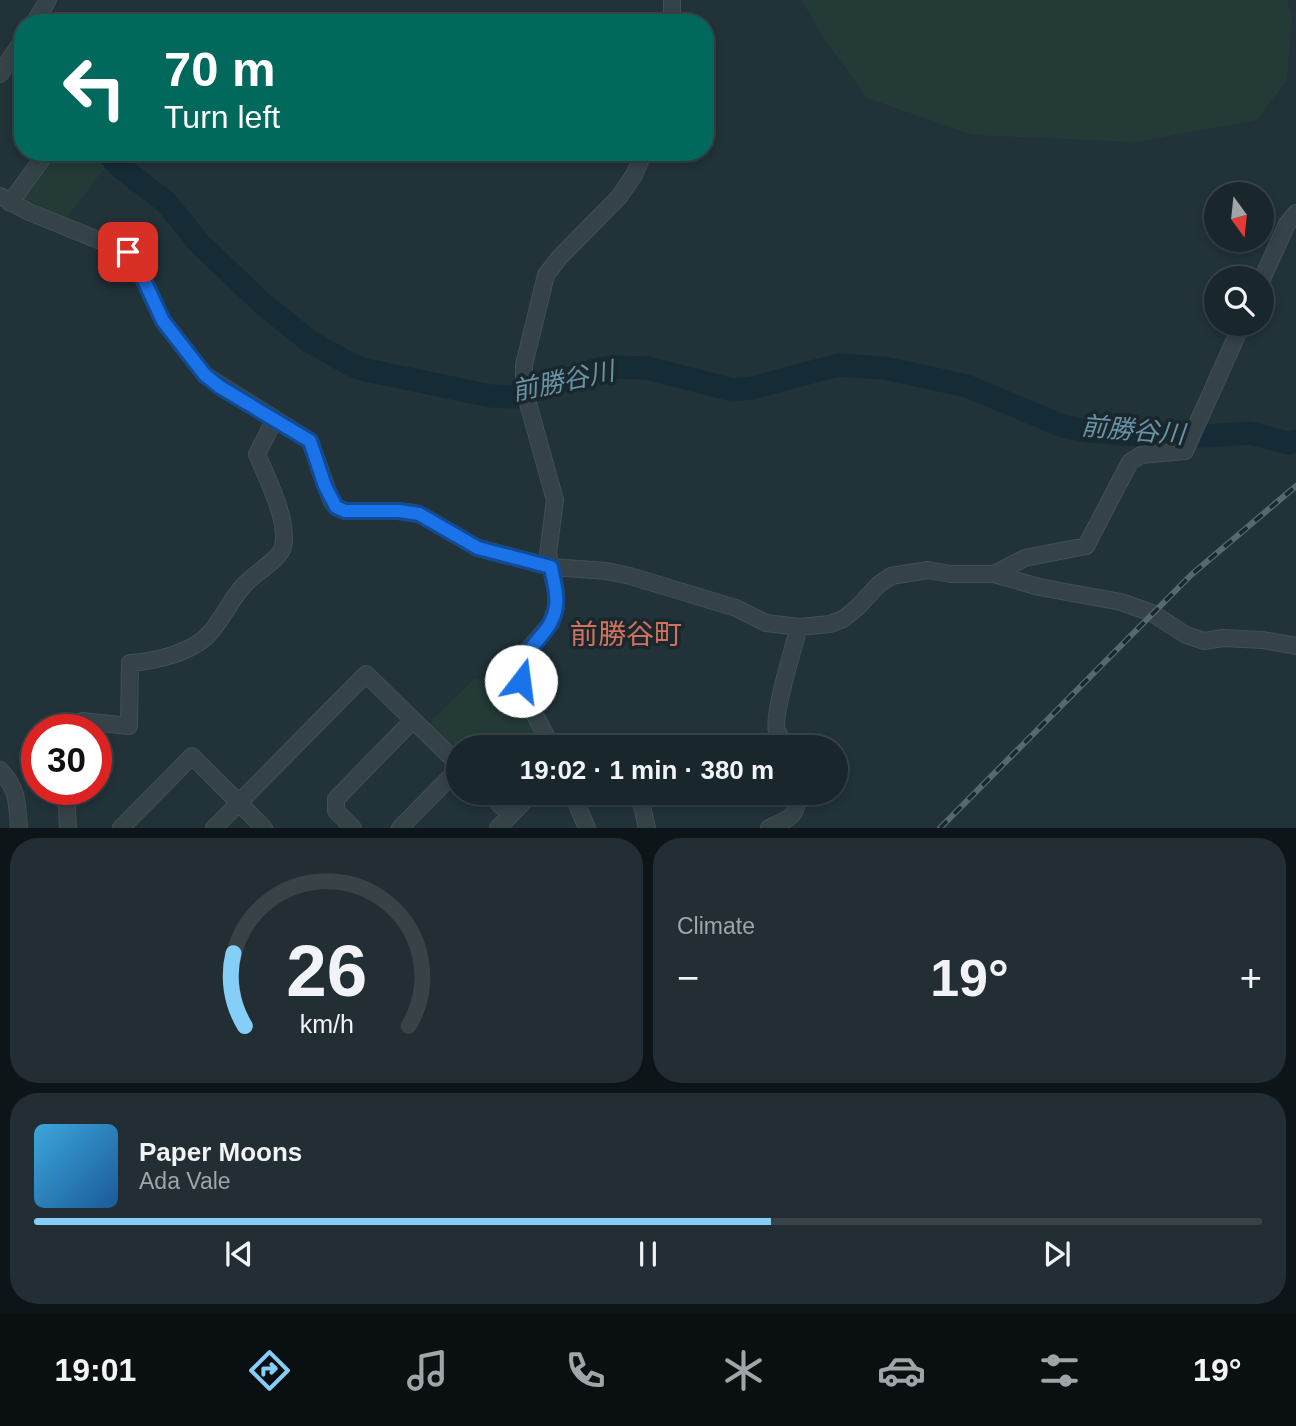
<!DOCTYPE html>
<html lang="en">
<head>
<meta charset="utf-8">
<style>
	body { margin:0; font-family:Arial,"Noto Sans JP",sans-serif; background:#222e33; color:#f1f3f6; height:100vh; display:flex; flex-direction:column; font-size:26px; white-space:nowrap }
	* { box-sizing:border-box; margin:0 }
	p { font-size:23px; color:#9fa5a9 }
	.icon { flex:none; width:38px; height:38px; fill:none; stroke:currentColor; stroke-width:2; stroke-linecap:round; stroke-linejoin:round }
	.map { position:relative; height:828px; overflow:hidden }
	.sheet { display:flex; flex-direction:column; gap:10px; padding:10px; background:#0e1518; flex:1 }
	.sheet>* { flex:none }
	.guide { position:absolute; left:14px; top:14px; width:700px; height:147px; border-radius:28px; box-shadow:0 4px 10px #0003,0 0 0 2px #374347; background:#00695c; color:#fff; overflow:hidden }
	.needle { width:46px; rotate:165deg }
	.tools { position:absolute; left:1204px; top:182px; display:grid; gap:14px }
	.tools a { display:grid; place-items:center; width:70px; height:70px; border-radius:50%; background:#19262b; box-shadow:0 4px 10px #0003,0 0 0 2px #374347; font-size:35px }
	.speed { position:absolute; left:21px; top:714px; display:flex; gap:14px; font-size:35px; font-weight:700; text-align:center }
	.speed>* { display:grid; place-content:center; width:91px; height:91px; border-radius:50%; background:#19262b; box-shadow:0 4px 10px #0003,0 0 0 2px #374347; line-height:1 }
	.speed .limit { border:10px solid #d22; background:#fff; color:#111 }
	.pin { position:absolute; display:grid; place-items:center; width:60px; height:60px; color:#fff; margin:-30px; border-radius:14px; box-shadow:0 4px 10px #0006 }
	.me { position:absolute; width:77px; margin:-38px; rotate:15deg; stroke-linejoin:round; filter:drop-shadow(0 0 5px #0008) }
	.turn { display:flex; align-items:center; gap:24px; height:147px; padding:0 35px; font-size:32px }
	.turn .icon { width:91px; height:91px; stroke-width:2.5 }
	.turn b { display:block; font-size:49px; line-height:60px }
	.big { font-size:52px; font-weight:800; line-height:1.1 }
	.sheet .widget { flex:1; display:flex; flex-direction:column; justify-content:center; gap:10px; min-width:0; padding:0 24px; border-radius:28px; background:#222e33 }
	.sheet .dial { align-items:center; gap:0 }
	.dial svg { height:182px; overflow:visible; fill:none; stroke:#374347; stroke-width:7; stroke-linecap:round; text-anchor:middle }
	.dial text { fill:#f1f3f6; stroke:none }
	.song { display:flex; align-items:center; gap:21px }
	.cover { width:84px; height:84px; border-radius:10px; background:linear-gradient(135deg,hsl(200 70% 55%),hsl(210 70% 35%)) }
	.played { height:7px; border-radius:4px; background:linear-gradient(90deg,#84cef7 60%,#374347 60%) }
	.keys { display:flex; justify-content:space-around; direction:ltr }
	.heat { display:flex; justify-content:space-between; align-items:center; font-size:38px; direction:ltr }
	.sheet .tiles { flex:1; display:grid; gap:10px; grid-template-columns:1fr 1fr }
	.widget:last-child { grid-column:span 2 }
	.trip { position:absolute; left:446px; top:735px; width:402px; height:70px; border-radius:35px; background:#19262b; box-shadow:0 4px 10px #0003,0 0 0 2px #374347; font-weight:800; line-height:70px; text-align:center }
	.menu { display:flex; height:112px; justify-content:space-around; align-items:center; background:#0a0f11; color:#9fa5a9 }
	.menu .icon { width:49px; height:49px }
	.menu .current { color:#84cef7 }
	.menu b { font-size:32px; color:#f1f3f6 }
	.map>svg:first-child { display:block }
	.green { fill:#233a37 }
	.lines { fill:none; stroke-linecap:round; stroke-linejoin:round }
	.river { stroke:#152b36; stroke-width:23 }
	.minor-casing { stroke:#414f56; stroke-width:18 }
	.minor { stroke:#354349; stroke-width:16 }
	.rail-casing { stroke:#576870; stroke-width:6 }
	.rail { stroke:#1a282e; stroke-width:3.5; stroke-dasharray:10; stroke-linecap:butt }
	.route-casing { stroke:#114b97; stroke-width:18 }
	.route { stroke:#1a73e8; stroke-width:12 }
	.labels { text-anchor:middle; stroke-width:7; stroke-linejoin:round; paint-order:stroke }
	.water-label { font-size:26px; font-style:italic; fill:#6992a5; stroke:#1a282e }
	.quarter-label { font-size:28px; fill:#d2725e; stroke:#1a282e }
</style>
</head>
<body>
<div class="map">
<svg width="1296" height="828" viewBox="0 0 1296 828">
	<rect width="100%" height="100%" fill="#213239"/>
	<path class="green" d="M801,0h486l5,16 -5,64 -30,40 -121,22 -164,-7 -105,-37 -43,-60z
		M54,152h49l7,9 -44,58 -45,-22z
		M474,679l43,2 28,66h-87v19l-33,-39z"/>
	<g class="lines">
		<path class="river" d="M106,152l13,14 47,36 33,41 64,61 46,37 39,22 13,6 130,27 23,1 84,-28 14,-2 35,1 86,22 19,-2 86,-23 46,3 83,18 93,39 21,5 38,4 87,2 44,-3 38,10 8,-2"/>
		<defs>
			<path id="minor" d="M672,0v23
				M34,23l14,-23
				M0,74l23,-34
				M0,196l29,16 99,40 8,11 27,58 42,54 105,66 21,59 5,7 9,4h54l20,3 59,34 73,19 56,4 23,5 106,32 30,15 33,4 31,-3 13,-5 15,-12 20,-22 13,-9 37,-6 23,4h43l45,13 82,15 31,11 34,22 18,6 19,-3 40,2 33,6
				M10,203l37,-51
				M1262,279l25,-55 9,-11
				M994,574l31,-16 61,-12 44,-84 11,-7 44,-4 57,-127
				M76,730l-1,-6 7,-3 47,5 1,-63c26,-2 62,-10 80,-30 13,-15 21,-34 35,-49 9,-10 35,-25 38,-37 6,-27 -16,-68 -26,-93l17,-33
				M549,747l-3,-11 -21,-40 -4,-15v-15l6,-15 24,-28 5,-16v-15l-8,-38 7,-54 -31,-111v-24l22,-90 13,-17 60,-61 15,-22 10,-23
				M569,747h25
				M792,747c-8,-4 -12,-8 -15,-16 -5,-15 17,-85 22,-104
				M0,770c18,19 17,32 19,58
				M66,789l2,39
				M488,793l22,22
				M572,793l15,35
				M639,793l8,35
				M121,828l71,-72 72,72
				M214,828l152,-154 92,90
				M353,828l-17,-17v-12l77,-79
				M400,828l58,-59
				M498,828l34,-35
				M769,828c21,-10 27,-10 30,-35"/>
		</defs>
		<use href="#minor" class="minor-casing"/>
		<use href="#minor" class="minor"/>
		<defs>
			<path id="rail" d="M940,828l251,-253 105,-89"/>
		</defs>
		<use href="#rail" class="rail-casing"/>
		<use href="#rail" class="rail"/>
	</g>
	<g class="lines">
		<defs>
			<path id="route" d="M128,252l8,11 27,58 42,54 15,12 90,54 15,45 11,21 9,4h54l20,3 59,34 73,19c2,13 7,26 5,39 -4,32 -35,36 -35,75"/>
		</defs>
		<use href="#route" class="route-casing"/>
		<use href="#route" class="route"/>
	</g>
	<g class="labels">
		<g class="water-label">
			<text transform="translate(563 381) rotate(-12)" y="9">前勝谷川</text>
			<text transform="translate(1133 430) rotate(5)" y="9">前勝谷川</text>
		</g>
		<g class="quarter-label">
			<text x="626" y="644">前勝谷町</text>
		</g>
	</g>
</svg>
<div class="tools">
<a><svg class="needle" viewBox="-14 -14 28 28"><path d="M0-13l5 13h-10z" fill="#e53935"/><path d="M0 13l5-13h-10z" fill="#9fa5a9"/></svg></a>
<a><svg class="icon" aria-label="search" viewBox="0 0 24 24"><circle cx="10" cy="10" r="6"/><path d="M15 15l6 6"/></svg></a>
</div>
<div class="speed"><div class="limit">30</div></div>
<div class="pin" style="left:128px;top:252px;background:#d93025"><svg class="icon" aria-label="arrive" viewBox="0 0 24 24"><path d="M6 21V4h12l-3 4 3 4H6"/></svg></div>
<svg class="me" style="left:521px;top:681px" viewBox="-20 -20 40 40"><circle r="19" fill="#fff"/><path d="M0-13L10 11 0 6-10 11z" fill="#1a73e8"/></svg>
<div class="trip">19:02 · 1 min · 380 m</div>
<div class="guide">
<div class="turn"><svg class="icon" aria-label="left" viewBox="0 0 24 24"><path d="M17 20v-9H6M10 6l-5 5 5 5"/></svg><div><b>70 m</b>Turn left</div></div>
</div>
</div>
<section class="sheet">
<div class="tiles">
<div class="widget dial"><svg viewBox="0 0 100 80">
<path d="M14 69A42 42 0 1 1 86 69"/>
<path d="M14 69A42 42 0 0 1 9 37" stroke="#84cef7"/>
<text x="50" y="56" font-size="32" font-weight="700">26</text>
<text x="50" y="72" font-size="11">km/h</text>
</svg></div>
<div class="widget"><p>Climate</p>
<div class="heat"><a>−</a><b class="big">19°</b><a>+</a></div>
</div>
<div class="widget">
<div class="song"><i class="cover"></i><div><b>Paper Moons</b><p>Ada Vale</p></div></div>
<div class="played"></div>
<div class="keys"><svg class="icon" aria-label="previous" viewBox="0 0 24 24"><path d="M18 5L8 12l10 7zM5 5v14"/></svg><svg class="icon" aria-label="pause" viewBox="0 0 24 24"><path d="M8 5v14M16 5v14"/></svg><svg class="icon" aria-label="next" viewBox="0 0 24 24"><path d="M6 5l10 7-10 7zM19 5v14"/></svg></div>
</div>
</div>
</section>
<nav class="menu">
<b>19:01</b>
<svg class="icon current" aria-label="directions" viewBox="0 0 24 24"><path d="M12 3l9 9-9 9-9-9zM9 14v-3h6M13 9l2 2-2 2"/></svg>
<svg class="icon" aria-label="music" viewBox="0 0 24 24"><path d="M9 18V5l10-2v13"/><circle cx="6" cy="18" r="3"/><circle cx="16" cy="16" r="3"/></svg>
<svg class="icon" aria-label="phone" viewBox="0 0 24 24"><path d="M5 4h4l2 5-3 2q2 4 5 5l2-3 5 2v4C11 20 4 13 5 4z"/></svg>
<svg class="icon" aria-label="climate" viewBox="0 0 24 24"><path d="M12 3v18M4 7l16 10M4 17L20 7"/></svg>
<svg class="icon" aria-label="car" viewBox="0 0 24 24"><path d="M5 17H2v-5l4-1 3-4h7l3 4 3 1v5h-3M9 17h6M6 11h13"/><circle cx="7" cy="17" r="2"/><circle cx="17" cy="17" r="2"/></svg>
<svg class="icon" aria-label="filters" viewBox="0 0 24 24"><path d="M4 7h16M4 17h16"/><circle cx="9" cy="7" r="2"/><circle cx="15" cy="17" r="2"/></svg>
<b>19°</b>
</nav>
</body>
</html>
